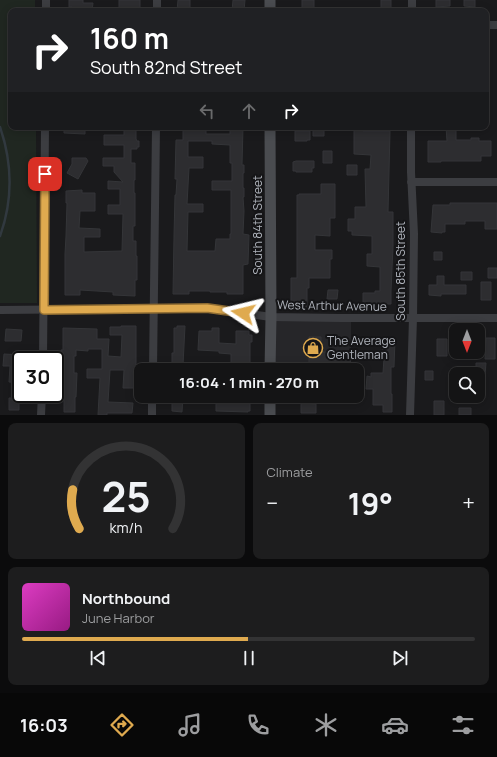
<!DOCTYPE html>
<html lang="en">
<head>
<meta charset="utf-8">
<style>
	body { margin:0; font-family:Manrope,sans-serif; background:#1d1d1e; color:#f1f3f6; height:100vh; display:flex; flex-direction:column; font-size:15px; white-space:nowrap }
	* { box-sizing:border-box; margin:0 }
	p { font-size:13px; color:#9d9ea0 }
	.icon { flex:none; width:22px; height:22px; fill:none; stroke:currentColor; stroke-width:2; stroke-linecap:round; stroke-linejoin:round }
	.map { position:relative; height:415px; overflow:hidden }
	.side { display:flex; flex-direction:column; gap:8px; padding:8px; background:#0b0b0c; flex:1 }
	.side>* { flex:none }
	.hud { position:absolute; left:8px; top:8px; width:481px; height:122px; border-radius:8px; box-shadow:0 2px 10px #0003,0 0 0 1px #333334; background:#202124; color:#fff; overflow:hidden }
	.needle { width:26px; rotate:180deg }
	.fabs { position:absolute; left:449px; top:323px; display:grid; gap:8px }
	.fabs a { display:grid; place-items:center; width:36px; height:36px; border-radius:8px; background:#141415; box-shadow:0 2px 10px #0003,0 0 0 1px #333334; font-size:20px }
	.speed { position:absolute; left:12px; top:351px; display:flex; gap:8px; font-size:20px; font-weight:700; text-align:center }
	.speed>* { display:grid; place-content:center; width:52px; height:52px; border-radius:50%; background:#141415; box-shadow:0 2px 10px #0003,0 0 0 1px #333334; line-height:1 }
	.speed .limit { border:2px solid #111; border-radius:6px; background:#fff; color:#111 }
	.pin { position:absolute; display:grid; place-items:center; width:34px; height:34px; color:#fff; margin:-17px; border-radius:8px; box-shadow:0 2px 6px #0006 }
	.me { position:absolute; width:44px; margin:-22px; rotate:280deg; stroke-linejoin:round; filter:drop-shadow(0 0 3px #0008) }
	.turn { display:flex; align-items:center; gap:14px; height:84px; padding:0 16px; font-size:18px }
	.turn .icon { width:52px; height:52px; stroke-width:2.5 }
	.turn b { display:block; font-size:28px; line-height:34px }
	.lanes { display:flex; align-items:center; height:38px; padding:0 16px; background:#0003; justify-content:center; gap:20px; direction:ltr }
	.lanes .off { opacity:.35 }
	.big { font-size:30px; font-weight:700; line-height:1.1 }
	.side .card { flex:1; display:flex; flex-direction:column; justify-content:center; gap:6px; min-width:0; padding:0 14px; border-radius:8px; background:#1d1d1e }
	.side .dial { align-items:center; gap:0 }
	.dial svg { height:104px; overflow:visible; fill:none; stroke:#333334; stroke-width:7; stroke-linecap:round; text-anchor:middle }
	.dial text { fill:#f1f3f6; stroke:none }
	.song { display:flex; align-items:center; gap:12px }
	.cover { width:48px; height:48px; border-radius:6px; background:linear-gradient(135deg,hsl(310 70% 55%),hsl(310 70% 35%)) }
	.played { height:4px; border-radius:2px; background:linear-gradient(90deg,#dfaa4f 50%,#333334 50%) }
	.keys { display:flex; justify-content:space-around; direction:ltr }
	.heat { display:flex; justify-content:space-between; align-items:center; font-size:22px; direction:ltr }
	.side .tiles { flex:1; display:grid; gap:8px; grid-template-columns:1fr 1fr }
	.card:last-child { grid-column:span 2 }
	.trip { position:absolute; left:134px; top:363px; width:230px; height:40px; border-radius:8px; background:#141415; box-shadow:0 2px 10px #0003,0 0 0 1px #333334; font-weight:700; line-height:40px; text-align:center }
	.tabs { display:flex; height:64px; justify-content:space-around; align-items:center; background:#080808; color:#9d9ea0 }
	.tabs .icon { width:28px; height:28px }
	.tabs .on { color:#dfaa4f }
	.tabs b { font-size:18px; color:#f1f3f6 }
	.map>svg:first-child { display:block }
	.built { fill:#262629 }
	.green { fill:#202721 }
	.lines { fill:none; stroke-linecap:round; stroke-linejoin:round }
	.stream { stroke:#31393f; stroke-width:2.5 }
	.building { fill:#2d2d30; stroke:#343538; fill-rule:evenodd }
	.street { stroke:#3c3d41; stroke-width:8 }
	.secondary { stroke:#4a4c50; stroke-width:11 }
	.route-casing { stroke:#916e33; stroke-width:10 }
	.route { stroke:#dfaa4f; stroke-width:7 }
	.labels { text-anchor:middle; stroke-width:4; stroke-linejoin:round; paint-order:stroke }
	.street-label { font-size:12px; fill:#aeb2ba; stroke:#151517 }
	.poi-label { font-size:12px; fill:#aeb2ba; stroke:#151517; text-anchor:start }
</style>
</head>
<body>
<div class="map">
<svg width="497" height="415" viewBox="0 0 497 415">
	<rect width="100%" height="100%" fill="#1a1a1c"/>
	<path class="built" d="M271,317l80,1v52h-81z"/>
	<path class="green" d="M0,0h35v11h-24v116h25l1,176h-37z"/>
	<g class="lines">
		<path class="stream" d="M0,127c12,35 13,73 0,109"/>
	</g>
	<path class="building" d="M69,0h14v3h10l-1,8h-21l1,-4h-3z
		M119,0h21v11h-21z
		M178,0h12v11h-13z
		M233,0h12l-1,11h-12z
		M302,0h12v11h-12z
		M381,0h10v9h-10z
		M436,0h14v6l-14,1z
		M464,0h11v7l-11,-1z
		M64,127h21v7l-21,-1z
		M124,127h12v12l1,2h2v6h-2v2h-6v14h4v17h-1v13h1v33h-2v15h3v15h1v24h-2v16l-22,-1v-3l-33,-2v5h-15v-41l1,-18 1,-33h-1v-12l16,-1v3h13v18h-15l-1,17 21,1v8h-16v15l38,-1 1,-37h-15v-9h12v-16h-12v-8l15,1 -9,-10v-6h-11v-8h21v-13h-20v-10h20z
		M183,127h23v7h24v-7h13l-1,38h2v8h-1v15h1v9h-1l1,14 -1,23 6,1 -1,29 -5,1v29h-16v-2h-17v-1h-21v3h-16l1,-58 1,-41h1l1,-16h-2l1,-39h7zM188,141h24v3l18,1v18h2v18h-20v9h19v44h-1v5h-14l-1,12h-28l1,-39h15v-8h-16l2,-36h14v-11h-15z
		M313,127h11v9h-11z
		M354,127h9v4h27l-2,81h5v34l-2,45v13h-17v-1l-11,-1v-9h12v-2h5v-24l-13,-1v-12h5v-18l-20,-1v-4h-4v-12h7v-12h11l-1,-38h5l1,-14 -17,-1z
		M446,127h10v13h15v-2h8v3h12v15h-10v5h-40v1h-13v-21h19z
		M295,131h15v9h-3v1h-12z
		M323,151h9v12h-9z
		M72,158h14l2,3 -10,18 -11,-6 5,-9z
		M296,161h18v7h-2v4h-16v-1h-3v-9z
		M347,165h10v10h-10z
		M321,184h14v34h-5v18l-15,-1v15h17v9h-2v19h-21v10h-2v20h-13v-3h-3v-27h6v-83h2v-1h22z
		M450,203h47v26h-12v-8h-20v3h-20v8h-3v1l-11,-1 2,-27h17z
		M434,252h8v8h-8z
		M488,268h9v10h-9z
		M461,272h11v8h-11z
		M437,276h7v9h22v9h-25v2l-12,-1v-10h8z
		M481,282h10v18h-10z
		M328,290h10l-1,9h-10z
		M121,326h15v57h-2v5h-11l1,-18h-14l-2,32 25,1 -1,10h-25v2h-9l2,-37h-13v-9h15v-20h-14v2l-12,-1v6h-2v17h3l-1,24h-1v15h-11v-23h-1l1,-23h-1v-5h-2v-11h2v-22l34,1v10h12l-1,17 13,1 1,-22h-12v-8h11z
		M177,326h8l-2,39h-1v5h-10v-17h2v-25h3z
		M212,328h7v15l17,1v-13h13v4h3v7h-2v23l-19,-1v-10l-12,-1v-2h-2l-19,-1 1,-19h13z
		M6,329l16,1 -1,11h-16z
		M309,337h12v15l30,1 -1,13 -24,-1v2h-17z
		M383,338l12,1 -1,28h-3v27h1v18h-9v-7h-10v-16h-7l1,-13 4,1v-4h12l1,-15h-2z
		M486,338h9v21h-10z
		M437,339h10v17h-10z
		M4,354l17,1v28l-12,-1 1,-16h-7z
		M476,363h10l-1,12 -9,-1z
		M425,371h8v9h-8z
		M175,396h8l-1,16 -10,-1v-13h3z
		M334,396h9v7h-9z
		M9,398h10v12h-10z
		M434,401h10v14h-10z
		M235,402l15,1v8h-2v1l-32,-1v-8h19z
		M301,403l15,1v9h-15z
		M459,408h12v7h-12z"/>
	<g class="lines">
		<path class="street" d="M46,11v-11
			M157,11v-11
			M412,11v-11
			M486,25h11
			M411,182h86
			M0,310l207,-2 64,9 69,1h157
			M43,360l2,-233
			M153,370l3,-243
			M41,415l1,-21
			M152,415v-19
			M410,415l3,-97 1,-84 -3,-62v-45"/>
		<path class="secondary" d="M270,11v-11
			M270,127l1,190 -1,53
			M270,415v-19"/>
	</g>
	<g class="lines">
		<defs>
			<path id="route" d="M45,174l-1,136 163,-2 36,5"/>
		</defs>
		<use href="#route" class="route-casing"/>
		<use href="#route" class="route"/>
	</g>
	<defs>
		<symbol id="shop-ring" viewBox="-11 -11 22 22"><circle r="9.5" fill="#151517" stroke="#dfaa4f" stroke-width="1.5"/><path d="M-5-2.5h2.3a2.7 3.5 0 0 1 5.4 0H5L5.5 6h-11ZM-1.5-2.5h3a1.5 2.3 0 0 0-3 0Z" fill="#dfaa4f"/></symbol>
	</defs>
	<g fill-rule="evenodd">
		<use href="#shop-ring" x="302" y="337" width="22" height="22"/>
	</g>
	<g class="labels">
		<g class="street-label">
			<text transform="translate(258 225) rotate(-90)" y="4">South 84th Street</text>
			<text transform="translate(401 271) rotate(-90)" y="4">South 85th Street</text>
			<text transform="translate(332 306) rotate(1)" y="4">West Arthur Avenue</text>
		</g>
		<g class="poi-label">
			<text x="327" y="345">The Average<tspan x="327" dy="14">Gentleman</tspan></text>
		</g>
	</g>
</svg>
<div class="fabs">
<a><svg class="needle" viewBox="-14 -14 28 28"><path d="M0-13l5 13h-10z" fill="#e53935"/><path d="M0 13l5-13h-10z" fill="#9d9ea0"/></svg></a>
<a><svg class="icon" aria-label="search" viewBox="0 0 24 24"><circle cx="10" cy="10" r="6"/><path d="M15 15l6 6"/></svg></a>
</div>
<div class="speed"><div class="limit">30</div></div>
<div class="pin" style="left:45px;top:174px;background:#d93025"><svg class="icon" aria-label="arrive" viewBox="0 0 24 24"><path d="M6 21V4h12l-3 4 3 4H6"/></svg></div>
<svg class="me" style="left:243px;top:313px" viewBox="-20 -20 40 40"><path d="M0-17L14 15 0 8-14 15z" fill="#dfaa4f" stroke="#fff" stroke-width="4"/></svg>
<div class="trip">16:04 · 1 min · 270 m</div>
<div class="hud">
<div class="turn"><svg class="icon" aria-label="right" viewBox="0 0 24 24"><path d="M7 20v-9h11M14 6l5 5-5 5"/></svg><div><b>160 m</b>South 82nd Street</div></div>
<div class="lanes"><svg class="icon off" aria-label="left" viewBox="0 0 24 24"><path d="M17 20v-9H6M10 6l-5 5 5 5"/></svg><svg class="icon off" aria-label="ahead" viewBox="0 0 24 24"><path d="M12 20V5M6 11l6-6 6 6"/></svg><svg class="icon" aria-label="right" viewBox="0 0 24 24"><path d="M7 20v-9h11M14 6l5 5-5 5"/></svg></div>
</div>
</div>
<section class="side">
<div class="tiles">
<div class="card dial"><svg viewBox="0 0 100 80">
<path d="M14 69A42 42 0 1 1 86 69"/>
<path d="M14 69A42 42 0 0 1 9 39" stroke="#dfaa4f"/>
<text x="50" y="56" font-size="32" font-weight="700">25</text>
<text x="50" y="72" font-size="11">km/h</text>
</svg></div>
<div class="card"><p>Climate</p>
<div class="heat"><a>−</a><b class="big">19°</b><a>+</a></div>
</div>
<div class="card">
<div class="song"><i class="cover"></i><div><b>Northbound</b><p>June Harbor</p></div></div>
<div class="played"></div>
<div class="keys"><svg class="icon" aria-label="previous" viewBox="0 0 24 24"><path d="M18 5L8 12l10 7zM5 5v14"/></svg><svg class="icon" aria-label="pause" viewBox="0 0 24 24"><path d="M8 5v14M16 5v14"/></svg><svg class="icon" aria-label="next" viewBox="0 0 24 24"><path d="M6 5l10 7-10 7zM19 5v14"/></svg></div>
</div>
</div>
</section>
<nav class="tabs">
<b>16:03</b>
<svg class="icon on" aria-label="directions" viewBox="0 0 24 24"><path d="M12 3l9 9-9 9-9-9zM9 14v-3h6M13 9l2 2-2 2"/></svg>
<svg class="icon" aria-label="music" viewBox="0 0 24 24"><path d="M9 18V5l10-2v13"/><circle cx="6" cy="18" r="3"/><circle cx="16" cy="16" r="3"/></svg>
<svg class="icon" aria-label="phone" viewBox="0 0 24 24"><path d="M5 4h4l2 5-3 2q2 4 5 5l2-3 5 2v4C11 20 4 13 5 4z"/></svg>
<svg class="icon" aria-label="climate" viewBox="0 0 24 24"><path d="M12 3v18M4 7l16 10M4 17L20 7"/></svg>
<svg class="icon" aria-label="car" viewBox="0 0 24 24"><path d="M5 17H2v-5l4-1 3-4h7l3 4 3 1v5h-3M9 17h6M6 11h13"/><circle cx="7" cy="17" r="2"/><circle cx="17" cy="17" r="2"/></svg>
<svg class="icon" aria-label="filters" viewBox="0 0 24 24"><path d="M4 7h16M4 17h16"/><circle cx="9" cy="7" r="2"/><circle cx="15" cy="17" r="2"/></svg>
</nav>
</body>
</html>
